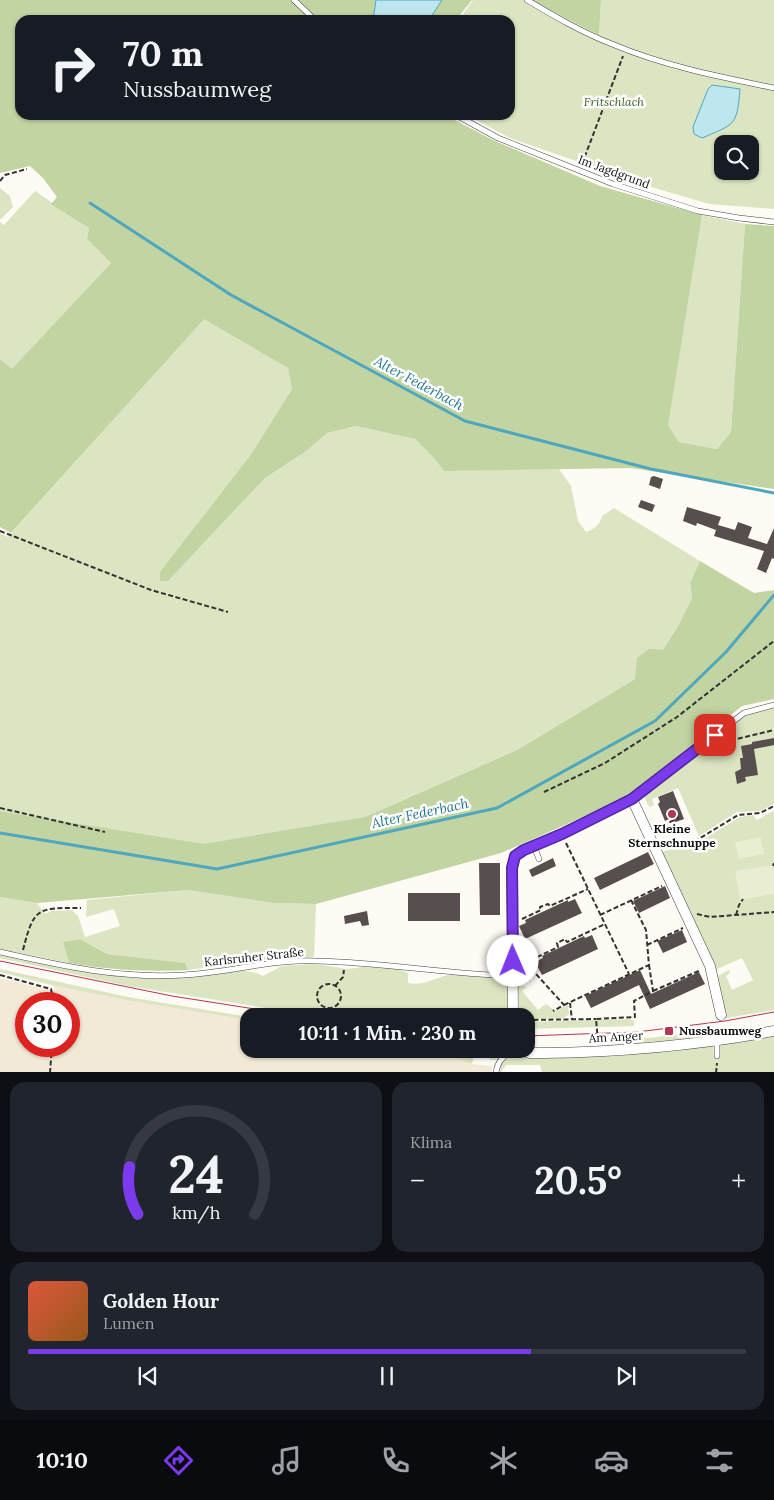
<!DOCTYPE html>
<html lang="de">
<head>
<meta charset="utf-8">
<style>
	body { margin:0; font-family:Lora,serif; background:#20242c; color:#f1f3f6; height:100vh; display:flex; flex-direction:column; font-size:19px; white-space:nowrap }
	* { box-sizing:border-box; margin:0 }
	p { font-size:16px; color:#9ea1a6 }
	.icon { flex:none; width:28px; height:28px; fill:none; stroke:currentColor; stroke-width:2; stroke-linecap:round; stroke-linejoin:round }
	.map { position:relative; height:1072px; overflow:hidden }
	.side { display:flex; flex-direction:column; gap:10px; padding:10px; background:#0d0f14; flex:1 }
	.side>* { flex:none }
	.guide { position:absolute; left:15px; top:15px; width:500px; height:105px; border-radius:15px; box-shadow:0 1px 4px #0004; background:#171b24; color:#f1f3f6; overflow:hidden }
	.controls { position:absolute; left:714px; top:135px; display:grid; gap:10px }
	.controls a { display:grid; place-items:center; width:45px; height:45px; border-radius:10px; background:#171b24; box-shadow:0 1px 4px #0004; font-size:25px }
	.speed { position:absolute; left:15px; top:992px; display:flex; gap:10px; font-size:25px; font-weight:700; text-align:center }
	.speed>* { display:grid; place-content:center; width:65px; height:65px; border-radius:50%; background:#171b24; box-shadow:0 1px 4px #0004; line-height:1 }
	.speed .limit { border:8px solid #d22; background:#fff; color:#111 }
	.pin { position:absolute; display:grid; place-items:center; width:42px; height:42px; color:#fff; margin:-21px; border-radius:10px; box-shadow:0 2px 8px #0006 }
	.me { position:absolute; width:55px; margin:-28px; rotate:359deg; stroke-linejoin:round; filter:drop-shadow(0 0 4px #0008) }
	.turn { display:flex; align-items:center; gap:18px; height:105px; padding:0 25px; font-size:22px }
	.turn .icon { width:65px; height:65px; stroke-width:2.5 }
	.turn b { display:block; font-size:35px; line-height:42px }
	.big { font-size:38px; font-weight:700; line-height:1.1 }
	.side .card { flex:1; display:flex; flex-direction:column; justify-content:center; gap:8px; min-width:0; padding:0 18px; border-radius:15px; background:#20242c }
	.side .dial { align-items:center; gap:0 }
	.dial svg { height:130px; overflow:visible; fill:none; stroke:#363941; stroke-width:7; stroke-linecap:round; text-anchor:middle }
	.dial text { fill:#f1f3f6; stroke:none }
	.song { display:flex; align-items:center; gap:15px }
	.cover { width:60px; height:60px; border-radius:8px; background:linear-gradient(135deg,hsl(10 70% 55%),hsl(30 70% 35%)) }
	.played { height:5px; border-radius:2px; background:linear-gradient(90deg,#7c3aed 70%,#363941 70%) }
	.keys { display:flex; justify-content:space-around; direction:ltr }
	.heat { display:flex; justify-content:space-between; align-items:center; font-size:28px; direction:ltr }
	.side .tiles { flex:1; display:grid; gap:10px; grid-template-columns:1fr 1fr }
	.card:last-child { grid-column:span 2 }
	.trip { position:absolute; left:240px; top:1008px; width:295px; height:50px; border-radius:15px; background:#171b24; box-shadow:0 1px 4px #0004; font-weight:700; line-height:50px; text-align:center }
	.dock { display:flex; height:80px; justify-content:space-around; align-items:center; background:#090b0e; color:#9ea1a6 }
	.dock .icon { width:35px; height:35px }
	.dock .on { color:#7c3aed }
	.dock b { font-size:22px; color:#f1f3f6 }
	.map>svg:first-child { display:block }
	.farmland { fill:#f2ead6; fill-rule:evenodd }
	.green { fill:#dbe5c1; fill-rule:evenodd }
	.forest { fill:#c2d4a2 }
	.pitch { fill:#e9edd1 }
	.water { fill:#bee6ef; stroke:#4ea7be }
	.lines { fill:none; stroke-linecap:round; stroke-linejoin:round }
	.stream { stroke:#4ea7be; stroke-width:3 }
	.building { fill:#574f4d }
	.lane-casing { stroke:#434343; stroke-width:6 }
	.street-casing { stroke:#434343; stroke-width:11 }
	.path { stroke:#323232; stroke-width:2; stroke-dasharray:5 2.5; stroke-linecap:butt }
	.lane { stroke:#fff; stroke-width:5 }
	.street { stroke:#fff; stroke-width:10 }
	.tram { stroke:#b03854; stroke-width:1 }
	.route-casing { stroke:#51269a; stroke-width:12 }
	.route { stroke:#7c3aed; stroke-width:9 }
	.poi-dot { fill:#b03854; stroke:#fff; stroke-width:2 }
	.labels { text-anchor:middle; stroke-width:5; stroke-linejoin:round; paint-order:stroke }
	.park-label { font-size:12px; font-style:italic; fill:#3e6127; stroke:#fff }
	.street-label { font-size:12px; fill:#101010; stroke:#fff }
	.poi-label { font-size:12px; font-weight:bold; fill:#101010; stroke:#fff }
	.water-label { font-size:14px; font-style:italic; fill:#277994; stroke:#fff }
</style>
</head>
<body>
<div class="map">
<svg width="774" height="1073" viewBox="0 0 774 1073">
	<rect width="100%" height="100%" fill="#fefaf4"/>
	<path class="farmland" d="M0,978l53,13 2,-5 194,34v29h182l41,15 20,2 -1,7h-491zM26,1004h43v42h-43z"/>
	<path class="green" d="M473,0h57l69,35 2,-35h173v209l-65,-5 -61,-18 -138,-48 -43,-23h43v-95h-51zM722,144h28v27h-28z
		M0,188l10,8 3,11 -13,13z
		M35,191l54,37 -2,11 24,24 -99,107 -12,-11v-137l4,3z
		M702,215l43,9 -14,208 -14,17 -38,-7 -12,-17z
		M204,318l84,50 4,21 -42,67 -90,125h8l97,-103 40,-26 22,-19 29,-7 59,13 18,18 11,14 115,-2 12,17 7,35 8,11c8,-3 14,-7 16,-16l12,-8 86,53 -10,22 2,15 -14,28 -15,24 -28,29 -118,71 -152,67 -160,28 -205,-34v-278l8,4z
		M774,707v97l-14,7 -23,1 -38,24 -21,-48 -26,11 2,6 -5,2 -6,-13 28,-20 73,-59z
		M774,811v199l-48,8 -8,-42 11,-6 1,3 -4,3 6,14 21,-10 -11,-22 -27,12 -53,-117 2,-2 34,-8 42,-26 14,-2 2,5c8,-2 11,-7 18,-9z
		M188,890l86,13 42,1 -2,53 -53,3 -73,10 -4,-7 -77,-9 -27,-15 -17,3 6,21 -69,-14v-52l37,6 8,11 7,-3 20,-1 6,6 7,21 35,-11 -6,-17 -28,8 1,-17z
		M0,955c62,14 124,28 189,22 23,-3 53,-12 74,-1l19,-10 33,-2 32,5 17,-2 32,1 12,5v10c17,4 28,-7 43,-8 14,-2 30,2 44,3l7,1 5,5 1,32h-190l-190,-30 -128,-28z
		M0,969l128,28 121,20v3l-122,-20 -72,-14 -55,-14z
		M518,986h9l-5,5 16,19 8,-6 9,7 13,-6 1,9 -5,4 -38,1v-3h-6z
		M629,1019l5,2v5l-108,3v-7z
		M716,1030v4l-4,3 -105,10v-2l32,-3v-3z
		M774,1035v37l-232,1 -2,-8h-34l-5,7 -2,1c4,-19 13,-21 29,-17l185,-11 1,11 3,-1 2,-8 4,-3z
		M431,1049h78l-11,11h-8l-1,-7 -14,-2 -3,13z"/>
	<path class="forest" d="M0,0h376l-3,20h-353v95h425l50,26 105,45 102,29 -34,210 11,17 38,7 14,-17 14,-208 29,2v263l-144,-21 -186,3 -11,-14 -18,-18 -59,-13 -29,7 -22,19 -40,26 -97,103h-8v-9l90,-116 42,-67 -4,-21 -84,-49 -193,214 -11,-6v-168l12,10 99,-106 -24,-24 2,-11 -38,-24 6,-7 -14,-19 -13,-12 -30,7z
		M442,0h30l-16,20h-27z
		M530,0h71l-2,35z
		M700,561l54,32 20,-3v109l-32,7 -112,89 -65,30 -64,28 -185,51 -42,-1 -86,-13 -151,13 -37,-6v-86l204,33 161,-27 152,-67 118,-71 2,-21 12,-9 14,1 15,-24 14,-28 -2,-15z
		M80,939l27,15 78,9 3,7c-41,2 -79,0 -119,-7l-6,-21z"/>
	<path class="pitch" d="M761,837l3,17 -25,5 -4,-17z
		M774,865v29l-34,6 -5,-29z"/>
	<path class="water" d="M376,0h66l-13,20h-56z
		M712,85l28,4c-3,37 -5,35 -38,49l-8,-4 -1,-7 15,-38z"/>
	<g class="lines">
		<path class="stream" d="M90,203l141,92 234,126 186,48 123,24
			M0,833l217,36 280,-61 158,-87 71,-69 48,-57"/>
	</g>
	<path class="building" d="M654,476l9,3 -3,10 -11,-4 2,-8z
		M641,500l14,5 -3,7 -14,-5z
		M687,507l34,10 -3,8 17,5 3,-8 14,5 -4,11 19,6 7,-16v31l-2,-1 -6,15 -9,-4 7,-18 -50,-15 2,-6 -19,-7 -1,3 -13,-5z
		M774,738v7l-20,4 4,26 -13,2 1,4 -9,3 -2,-12 6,-3 -1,-11h3l-2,-12 11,-2v-2z
		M673,791l11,28 -11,4 -2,-5 -6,3 -7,-17 2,-2 -2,-5z
		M648,852l6,12 -54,26 -6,-12z
		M553,858l3,8 -24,11 -3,-7z
		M479,863h21v52h-20z
		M665,886l5,12 -31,15 -6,-12z
		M408,893h52v28h-52z
		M575,899l7,14 -57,26 -6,-13 7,-3 -1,-3 43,-20v2z
		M367,911l2,14 -7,1 -2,-5 -15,3 -1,-8z
		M682,930l5,12 -24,11 -6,-12z
		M592,935l6,14 -56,26 -7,-13 8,-4 -1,-2 42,-20 1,2z
		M640,970l11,24 48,-22 6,12 -55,25 -11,-24 -48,23 -6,-12z"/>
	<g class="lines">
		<defs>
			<path id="lane" d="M294,0l21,20
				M527,0c27,16 56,33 85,44 52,22 108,33 162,44
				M456,115l42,23 115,46 85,27 41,7 35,4
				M632,799l112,-86 30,-8
				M534,846l5,13
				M0,952c61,14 121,27 184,23 44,-2 87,-16 132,-14 65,1 131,13 196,15
				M717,1056v-16
				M496,1073c1,-12 9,-19 19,-24"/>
			<path id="street" d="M513,1016l-1,-148 3,-12 8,-6 39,-16 70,-35 78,167 11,49
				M519,1049l11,4h13c77,-1 155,-8 231,-22"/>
		</defs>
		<use href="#lane" class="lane-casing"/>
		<use href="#street" class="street-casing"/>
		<path class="path" d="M582,164l41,-108
			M0,181l5,-6 22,-6
			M0,531l151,59 77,22
			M716,744l58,-14
			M544,792l61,-29 72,-46 97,-76
			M0,808l105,24
			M656,829l22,-11 -1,-2
			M566,843l63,131
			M665,848l32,-8 41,-25 22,-2 14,-7
			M773,866l1,-3
			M697,914l13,3 64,-5
			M600,915l62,-29
			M736,915l3,-10 4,-6
			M522,919l19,-9 -1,-3 8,-3 2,2 38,-17
			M647,945l36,-17
			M23,950c11,-43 14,-42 58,-42
			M523,961h6l29,-14 -1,-4 8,-4 2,3 38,-18
			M529,961l7,13 28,31 -11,6
			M0,975l51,14 3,15
			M317 996a12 12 0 1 1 24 0a12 12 0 1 1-24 0Z
			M335,986l8,-9 1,-7
			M653,991l48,-21
			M570,1003l2,17
			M564,1005l85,-40 -3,-35 -15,-30
			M526,1020l70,-1
			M598,1041l-2,-22 39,-2 -1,-16 19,-10 -4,-26
			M50,1073l2,-27
			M716,1073l1,-10"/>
		<use href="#lane" class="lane"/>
		<use href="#street" class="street"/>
		<path class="tram" d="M0,961l172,35 127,20
			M526,1036l111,-4 88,-11 49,-9"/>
	</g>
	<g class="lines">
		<defs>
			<path id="route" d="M513,961l-1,-93 3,-12 9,-6 38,-16 70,-35 83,-64"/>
		</defs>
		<use href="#route" class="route-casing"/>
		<use href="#route" class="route"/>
	</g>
	<g class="poi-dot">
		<circle cx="672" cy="814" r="5"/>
		<rect x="664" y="1026" width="10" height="10" rx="2.5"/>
	</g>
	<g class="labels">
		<g class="park-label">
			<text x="614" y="106">Fritschlach</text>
		</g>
		<g class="street-label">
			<text transform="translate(614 172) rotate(20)" y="4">Im Jagdgrund</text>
			<text transform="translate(254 957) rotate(-6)" y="4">Karlsruher Straße</text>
			<text transform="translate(616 1037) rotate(-3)" y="4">Am Anger</text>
		</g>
		<g class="poi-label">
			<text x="672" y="833">Kleine<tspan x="672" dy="14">Sternschnuppe</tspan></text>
			<text x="679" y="1035" text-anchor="start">Nussbaumweg</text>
		</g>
		<g class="water-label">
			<text transform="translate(419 383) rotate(28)" y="5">Alter Federbach</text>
			<text transform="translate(420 813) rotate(-12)" y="5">Alter Federbach</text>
		</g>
	</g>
</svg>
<div class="controls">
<a><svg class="icon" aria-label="search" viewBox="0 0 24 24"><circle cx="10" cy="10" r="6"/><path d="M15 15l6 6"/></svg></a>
</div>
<div class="speed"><div class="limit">30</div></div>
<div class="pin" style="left:715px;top:735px;background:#d93025"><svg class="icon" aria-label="arrive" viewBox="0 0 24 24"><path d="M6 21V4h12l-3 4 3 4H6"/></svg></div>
<svg class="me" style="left:513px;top:961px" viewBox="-20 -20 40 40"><circle r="19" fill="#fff"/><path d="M0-13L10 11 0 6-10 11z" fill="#7c3aed"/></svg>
<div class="trip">10:11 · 1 Min. · 230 m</div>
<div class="guide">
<div class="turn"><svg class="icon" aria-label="right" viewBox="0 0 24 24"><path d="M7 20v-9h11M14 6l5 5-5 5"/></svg><div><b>70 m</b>Nussbaumweg</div></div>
</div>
</div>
<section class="side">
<div class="tiles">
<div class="card dial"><svg viewBox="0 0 100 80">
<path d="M14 69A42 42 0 1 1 86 69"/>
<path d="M14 69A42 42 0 0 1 9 40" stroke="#7c3aed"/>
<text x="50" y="56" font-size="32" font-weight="700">24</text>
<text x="50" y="72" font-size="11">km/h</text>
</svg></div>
<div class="card"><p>Klima</p>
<div class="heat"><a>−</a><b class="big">20.5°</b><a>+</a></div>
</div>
<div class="card">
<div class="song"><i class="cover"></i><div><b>Golden Hour</b><p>Lumen</p></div></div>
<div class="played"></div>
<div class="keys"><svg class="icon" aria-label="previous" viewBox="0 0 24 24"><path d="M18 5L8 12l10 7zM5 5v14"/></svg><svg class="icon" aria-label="pause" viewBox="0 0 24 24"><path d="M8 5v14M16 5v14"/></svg><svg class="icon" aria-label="next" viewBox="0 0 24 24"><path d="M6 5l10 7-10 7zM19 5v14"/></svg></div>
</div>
</div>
</section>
<nav class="dock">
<b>10:10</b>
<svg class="icon on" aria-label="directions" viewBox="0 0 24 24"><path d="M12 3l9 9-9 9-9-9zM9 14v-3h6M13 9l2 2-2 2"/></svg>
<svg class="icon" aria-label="music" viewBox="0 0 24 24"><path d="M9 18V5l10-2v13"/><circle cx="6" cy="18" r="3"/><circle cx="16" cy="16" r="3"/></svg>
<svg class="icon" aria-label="phone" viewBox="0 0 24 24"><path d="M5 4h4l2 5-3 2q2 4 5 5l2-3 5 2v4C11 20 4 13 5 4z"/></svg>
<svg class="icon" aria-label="climate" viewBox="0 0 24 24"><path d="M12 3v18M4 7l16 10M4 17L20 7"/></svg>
<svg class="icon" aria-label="car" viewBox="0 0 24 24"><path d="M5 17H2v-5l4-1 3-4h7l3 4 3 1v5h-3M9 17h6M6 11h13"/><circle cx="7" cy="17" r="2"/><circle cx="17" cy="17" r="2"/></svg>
<svg class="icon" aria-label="filters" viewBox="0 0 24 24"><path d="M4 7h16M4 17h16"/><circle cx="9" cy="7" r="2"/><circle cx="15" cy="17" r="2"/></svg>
</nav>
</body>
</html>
